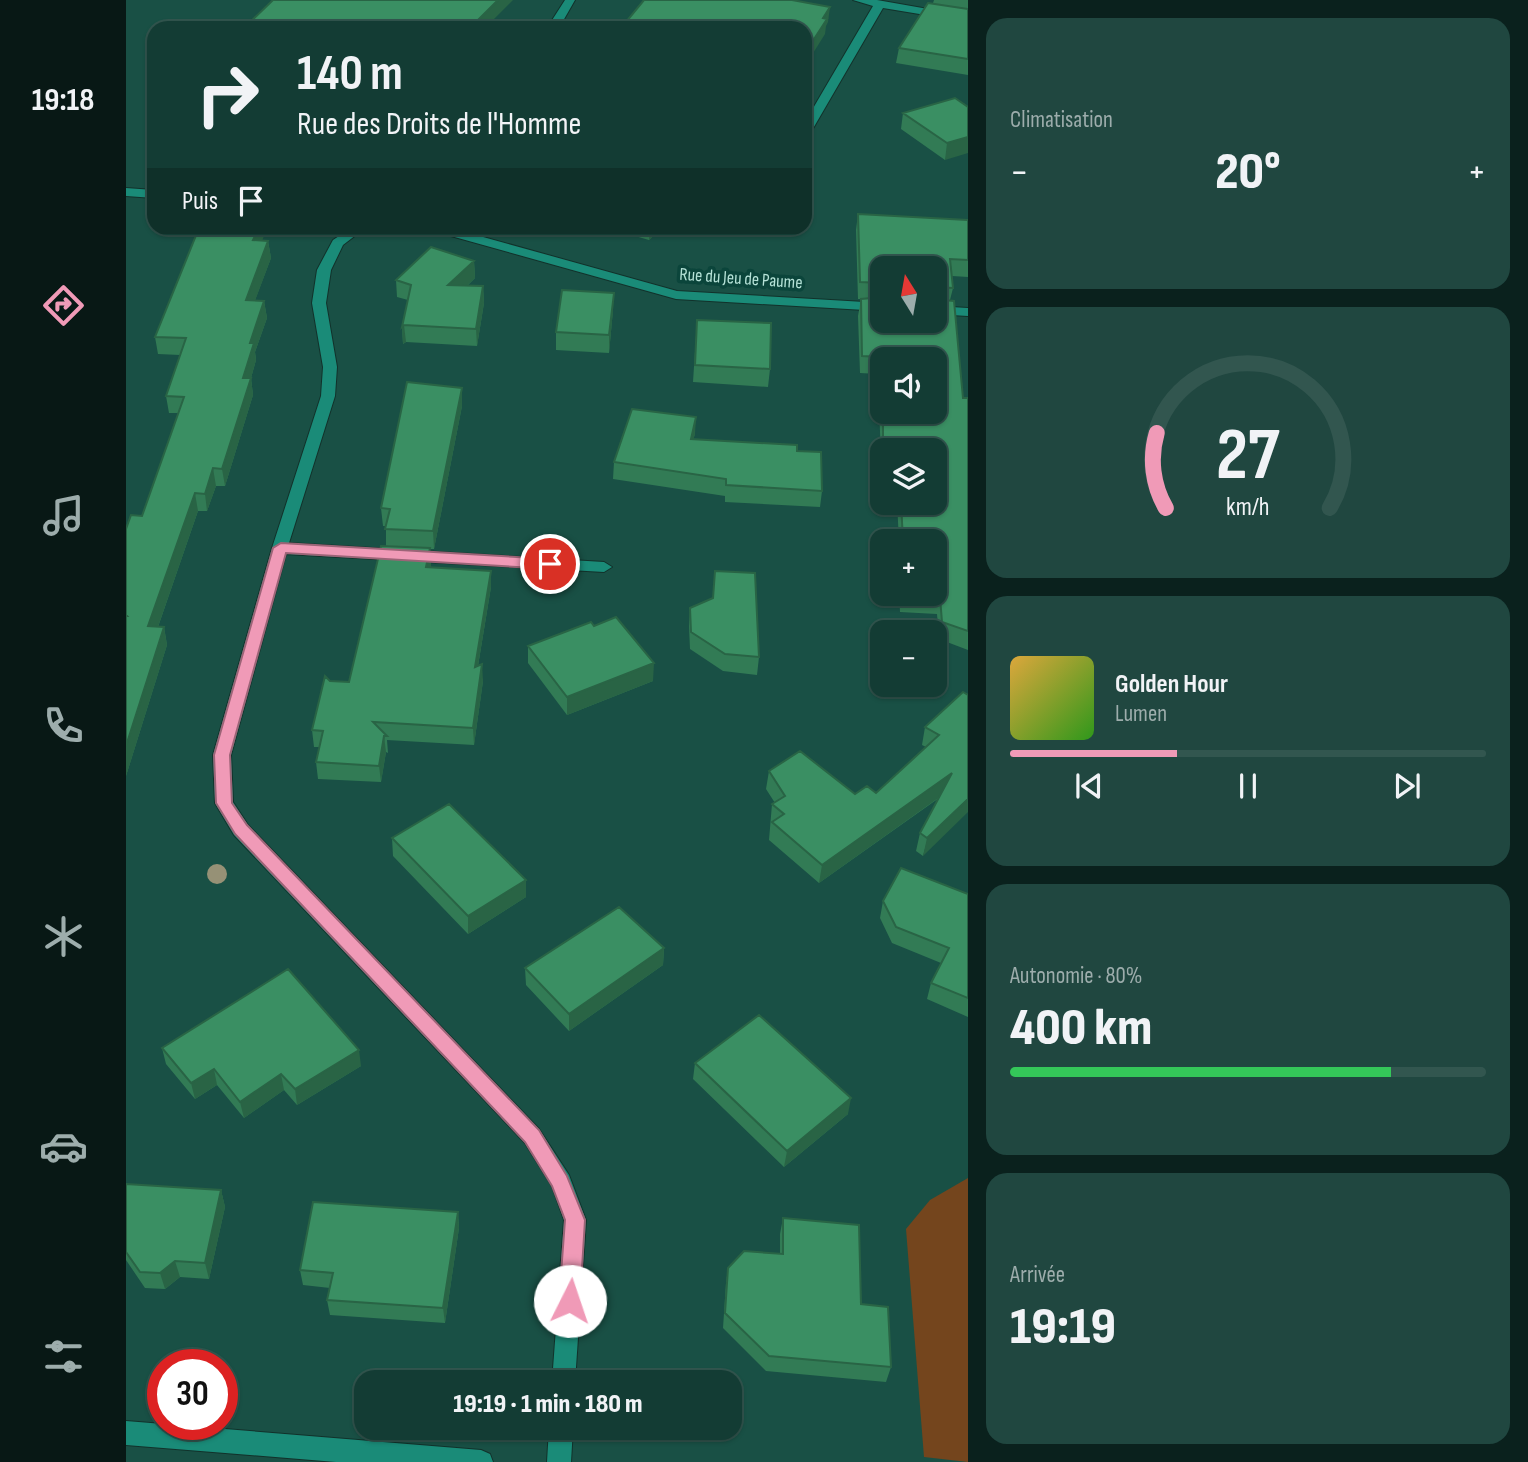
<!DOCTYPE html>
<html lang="fr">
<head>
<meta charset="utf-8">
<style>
	body { margin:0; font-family:"Sofia Sans Condensed",sans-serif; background:#204740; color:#f1f3f6; height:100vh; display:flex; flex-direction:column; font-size:26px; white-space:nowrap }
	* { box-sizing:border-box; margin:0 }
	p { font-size:23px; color:#9dadac }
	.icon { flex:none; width:38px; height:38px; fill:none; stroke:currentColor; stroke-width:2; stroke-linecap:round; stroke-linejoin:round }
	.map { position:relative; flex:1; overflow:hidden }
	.details { display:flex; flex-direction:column; gap:18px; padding:18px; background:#0a211d; width:560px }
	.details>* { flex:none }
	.banner { position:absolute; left:21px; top:21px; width:665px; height:214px; border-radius:21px; box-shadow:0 2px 5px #0004,0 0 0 2px #32564f; background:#133c34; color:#f1f3f6; overflow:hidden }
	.needle { width:46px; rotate:349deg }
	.controls { position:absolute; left:744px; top:256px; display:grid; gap:14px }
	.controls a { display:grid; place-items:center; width:77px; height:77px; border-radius:14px; background:#133c34; box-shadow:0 2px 5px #0004,0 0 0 2px #32564f; font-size:35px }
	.speed { position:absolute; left:21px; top:1349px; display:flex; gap:14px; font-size:35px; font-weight:700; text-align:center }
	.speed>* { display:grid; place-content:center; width:91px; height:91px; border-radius:50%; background:#133c34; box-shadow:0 2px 5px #0004,0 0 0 2px #32564f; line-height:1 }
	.speed .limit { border:10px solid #d22; background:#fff; color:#111 }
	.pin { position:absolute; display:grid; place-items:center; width:60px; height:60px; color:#fff; margin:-30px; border:4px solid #fff; border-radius:50%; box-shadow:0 2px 7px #0007 }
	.me { position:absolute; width:77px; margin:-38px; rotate:4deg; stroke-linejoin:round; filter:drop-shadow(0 0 5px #0008) }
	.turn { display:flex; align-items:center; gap:24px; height:147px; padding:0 35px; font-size:32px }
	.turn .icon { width:91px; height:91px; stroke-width:2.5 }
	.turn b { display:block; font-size:49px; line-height:60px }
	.then { display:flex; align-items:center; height:66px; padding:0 35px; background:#0003; gap:14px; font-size:26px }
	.big { font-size:52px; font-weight:800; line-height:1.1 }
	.details .tile { flex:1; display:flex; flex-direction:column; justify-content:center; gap:10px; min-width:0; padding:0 24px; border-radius:21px; background:#204740 }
	.details .dial { align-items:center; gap:0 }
	.dial svg { height:182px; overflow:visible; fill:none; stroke:#32564f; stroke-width:7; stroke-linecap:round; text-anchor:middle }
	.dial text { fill:#f1f3f6; stroke:none }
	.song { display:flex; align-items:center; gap:21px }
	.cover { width:84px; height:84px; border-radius:10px; background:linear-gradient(135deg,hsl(40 70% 55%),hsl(110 70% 35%)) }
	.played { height:7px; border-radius:4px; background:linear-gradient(90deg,#f09ab7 35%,#32564f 35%) }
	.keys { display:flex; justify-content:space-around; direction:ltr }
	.heat { display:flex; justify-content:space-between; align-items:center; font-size:38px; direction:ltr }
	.charge { height:10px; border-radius:5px; background:linear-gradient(90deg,#34c759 80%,#32564f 0) }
	.trip { position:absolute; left:228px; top:1370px; width:388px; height:70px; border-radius:21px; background:#133c34; box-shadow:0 2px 5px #0004,0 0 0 2px #32564f; font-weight:800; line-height:70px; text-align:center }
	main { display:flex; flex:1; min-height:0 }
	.tab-bar { display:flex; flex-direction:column; width:126px; justify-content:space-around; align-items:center; background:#081815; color:#9dadac }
	.tab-bar .icon { width:49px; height:49px }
	.tab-bar .selected { color:#f09ab7 }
	.tab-bar b { font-size:32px; color:#f1f3f6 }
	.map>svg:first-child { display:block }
	.green { fill:#74451d }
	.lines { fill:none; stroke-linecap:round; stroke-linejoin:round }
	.minor-casing { stroke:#12322b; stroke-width:2 }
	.minor { fill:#1a8b78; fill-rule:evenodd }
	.tree { fill:#969176 }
	.wall { fill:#327b55; fill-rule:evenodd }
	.shaded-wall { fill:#296445 }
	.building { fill:#3a8f63; stroke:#296445; stroke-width:2 }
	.route { fill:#f09ab7; stroke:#9c6477; stroke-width:2 }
	.labels { text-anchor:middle; stroke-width:7; stroke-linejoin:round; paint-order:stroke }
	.far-street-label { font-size:18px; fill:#b5e2d7; stroke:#0b453b }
</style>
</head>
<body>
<main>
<nav class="tab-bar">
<b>19:18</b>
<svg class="icon selected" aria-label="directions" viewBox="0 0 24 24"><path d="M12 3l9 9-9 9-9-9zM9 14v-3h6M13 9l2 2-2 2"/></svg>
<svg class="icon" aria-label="music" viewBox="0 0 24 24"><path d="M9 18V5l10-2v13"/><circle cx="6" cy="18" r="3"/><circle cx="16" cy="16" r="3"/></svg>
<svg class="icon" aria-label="phone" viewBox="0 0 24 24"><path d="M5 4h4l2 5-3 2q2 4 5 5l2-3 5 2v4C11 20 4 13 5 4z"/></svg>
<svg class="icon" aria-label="climate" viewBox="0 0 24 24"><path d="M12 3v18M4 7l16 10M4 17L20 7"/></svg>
<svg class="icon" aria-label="car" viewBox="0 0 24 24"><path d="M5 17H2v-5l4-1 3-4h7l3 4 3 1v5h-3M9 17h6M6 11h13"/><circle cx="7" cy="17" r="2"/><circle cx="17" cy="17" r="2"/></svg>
<svg class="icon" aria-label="filters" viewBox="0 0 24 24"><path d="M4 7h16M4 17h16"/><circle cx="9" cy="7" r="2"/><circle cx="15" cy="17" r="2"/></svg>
</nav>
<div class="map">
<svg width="842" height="1462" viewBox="0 0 842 1462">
	<rect width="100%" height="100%" fill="#195045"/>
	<path class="green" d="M842,1178v284l-44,-5 -18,-228 24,-29z"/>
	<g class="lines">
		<defs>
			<path id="minor" d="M439,0h10l-16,28h-12z
				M727,0h24l91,16v6l-85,-14 -72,124 -6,4v-14l68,-116z
				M0,188l28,2v8l-28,-2z
				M225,228h14l-22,17 -12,25 -5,33 11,64 -2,29 -46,147 315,19 8,5 -8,5 -318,-18 -55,201 2,47 15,23 291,304 30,46 17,45 -11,162h-23l12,-162 -12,-34 -27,-43 -291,-308 -19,-32 -2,-48 59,-207 49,-152 2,-29 -11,-64 5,-33 16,-30z
				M306,228h19l226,63 205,12v8l-206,-12 -243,-68z
				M808,306l34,2v8l-34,-2z
				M0,1421l355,29 9,4 3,8h-157l-210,-17z
				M423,1428h24l-2,34h-24z"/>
		</defs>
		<use href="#minor" class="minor-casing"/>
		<use href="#minor" class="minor"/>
	</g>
	<circle class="tree" cx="91" cy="874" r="10"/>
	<path class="wall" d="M808,0h34v75l-72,-12 3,-15 34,-45z
		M842,107l-23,53 -44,-31 2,-16z
		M28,134v24l-3,-1 -3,-15z
		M732,214l110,6v57l-16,-1 1,12 -3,12 13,98h5v252l-29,-11 -2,-25 -37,-2 -1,-19h35v-52h-35l-2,-39h37v-52h-52v11h-1l-3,-87 -18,-1 -2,-57 3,-17h2h-5l-2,-69zM756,268l52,52h-52z
		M81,228l55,13h6l3,17 -16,42 9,1 3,17 -12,34 1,8 -5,18 2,17 -28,91h-9l-9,25h-9l-40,116h6l3,18 -41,131 16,-260 36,-103h-9l-3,-17 14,-41 -22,-1 -3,-17z
		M445,228h29l-8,7z
		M481,228h54l-12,12z
		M348,261l1,17 -8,8h16l1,17 -7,43 -71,-4 -3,2 -1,-17 6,-27 -11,-3 -1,-17z
		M487,310l-4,43 -53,-3v-18z
		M571,320l73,49 -2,18 -75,-5z
		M336,388v18l-28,143h-4l1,18 60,20 -13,79 5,15 -9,64 -87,-5 1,13 -2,-1 -5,30 -63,-3 -2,-17 4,-15h-6l-2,-17 37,-48 37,-136v-20h-3l-2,-18z
		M569,434l-2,5 129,52 -2,16 -95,-5v-6l-112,-17 1,-17z
		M564,608l69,49 -2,18 -34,-4 -33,-22 -1,-23z
		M402,646l125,35 -86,34 -39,-52z
		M842,695l-45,161 -7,-5 4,-18 19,-35 -120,85 -50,-43 3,-36 3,-1 -9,-14 3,-18 86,23 21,-1 50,-46 -4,-2 3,-18z
		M266,838l134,42v17l-58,37 -75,-78z
		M842,894v123l-41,-18 4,-16 10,-20 -49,-20 -12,-25 3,-17z
		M538,948l-1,17 -94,66 -43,-46 -1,-17z
		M36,1048l199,18 -64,39 -13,-15 -40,28 -27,-33 -22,14 -29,-35z
		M569,1063l153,51 -64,53 -91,-88z
		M0,1184l95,6 4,17 -16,72 -29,-2 -15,12 -20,-1 -19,-28z
		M332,1212l1,16 -14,95 -115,-8 -3,-15 3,-12 -27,-3 -3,-15z
		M657,1218l78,86 30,63 -5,15 -120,-11 -43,-43 3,-45 2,-15 52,-14v-20z"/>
	<path class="shaded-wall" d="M372,0h15l-28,28h-15z
		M704,7l-2,15 -2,4 -1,8 -20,32v-13z
		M842,137v16l-23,7 2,-17z
		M133,228h8l-11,29 -3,-17z
		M466,228h8l-8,7z
		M524,228h11l-12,12z
		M142,241l3,17 -22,59 -3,-17z
		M348,261l1,17 -26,24 -1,-17z
		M357,286l1,17 -7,43 -1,-17z
		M488,293l-1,17 -4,43v-18z
		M138,301l3,17 -12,34 1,8 -5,18 2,17 -28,91 -3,-17 28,-126z
		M278,325l2,17 -3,2 -1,-17z
		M336,388v18l-28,143 -1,-18z
		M570,417l-1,17 -6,22 2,-17z
		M87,468l3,18 -9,25 -2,-17z
		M69,493l3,18 -46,133 -4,-18z
		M304,548l1,17 -4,19 -1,-17z
		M365,571v16l-16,97v-17z
		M38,627l3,18 -41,131v-30z
		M528,663l-1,18 -86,34v-18z
		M356,664l1,17 -9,64 -1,-17z
		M258,736l2,16 -5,30 -2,-16z
		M826,773l-4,18 -129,92 3,-18z
		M842,799v13l-45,44 4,-18z
		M400,880v17l-58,37v-18z
		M538,948l-1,17 -94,66v-17z
		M233,1050l2,16 -64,39 -2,-16z
		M88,1069l3,16 -22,14 -4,-16z
		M155,1074l3,16 -40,28 -4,-16z
		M725,1098l-3,16 -64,53 3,-16z
		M95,1190l4,17 -16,72 -4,-16z
		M332,1212l1,16 -14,95 -2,-15z
		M49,1261l5,16 -15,12 -5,-16z"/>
	<path class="building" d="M147,0h225l-28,28h-226z
		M518,0h148l38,7 -7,11 4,1 -22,34v-25h-184z
		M802,3l40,6v50l-69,-11z
		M829,98l13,9v30l-21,6 -44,-30z
		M28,134v9l-6,-1z
		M732,214l110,6v40l-18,-1 3,29 -16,-1 -3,2v-21h-52v15l-22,-1z
		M73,228h60l-6,12 15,1 -22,59 18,1 -14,42h4l-11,35h8l-29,91 -9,-1 -8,26 -10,-1 -47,133 16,1 -38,119v-130h1l-1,-1v-86l5,-14 11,1 42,-119 -18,-1 20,-58 -31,-1z
		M305,247l43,14 -26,24 35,1 -7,43 -72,-4 -2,2 9,-42 -15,-5z
		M436,290l52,3 -5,42 -53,-3z
		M808,292l1,7 19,2 9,97h5v233l-26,-9 -2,-25 -36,-2 -1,-2h31v-52h-31l-2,-39h33v-52h-35v-3l-16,-3v-33h51v-52h-52v34l-1,-36 -19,-1 -1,-57 21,-2v23h52z
		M571,320l74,3 -1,46 -75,-4z
		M281,382l55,6 -29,143 -48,-2 5,-20 -9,-1z
		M506,409l64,8 -5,22 106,6v6l24,1 1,39 -96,-6v-6l-112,-17z
		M255,546l49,2 -4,19 65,4 -16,96 7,-3 -9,64 -100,-6 14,14h-3l-5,30 -63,-4 7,-31 -11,-1 13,-54 5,5 19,1z
		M589,571l40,2 4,84 -34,-3 -34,-22 -1,-24 23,-10z
		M490,617l38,46 -87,34 -39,-51 63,-24 3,4z
		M837,692l5,3v104l-41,39 -7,-5 32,-60 -130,92 -50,-43 12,-8 -12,-10 13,-8 -16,-25 31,-20 55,43 12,-8 9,7 63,-58 -14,-8z
		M323,804l77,76 -58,36 -76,-78z
		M775,868l67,26v104l-37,-15 18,-35 -53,-21 -13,-26z
		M493,907l45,41 -95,66 -44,-46z
		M162,969l71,81 -64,39 -14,-15 -41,28 -26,-33 -23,14 -29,-35z
		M633,1015l92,83 -64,53 -92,-88z
		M0,1184l95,6 -16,73 -30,-2 -15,12 -20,-1 -14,-20z
		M187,1202l145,10 -15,96 -116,-8 6,-27 -33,-3z
		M657,1218l76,7 2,79 27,3 3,60 -122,-11 -44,-43 3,-45 16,-17 39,3z"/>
	<path class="route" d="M155,543l269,16 7,5 -7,5 -264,-16 -56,202 2,48 15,22 292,305 28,46 18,44 -5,81 -3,7 -7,3 -8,-3 -3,-7 6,-81 -13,-34 -27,-44 -290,-308 -19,-31 -2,-48 59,-207z"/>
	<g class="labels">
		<g class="far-street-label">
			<text transform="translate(615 278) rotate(4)" y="6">Rue du Jeu de Paume</text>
		</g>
	</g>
</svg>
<div class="controls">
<a><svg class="needle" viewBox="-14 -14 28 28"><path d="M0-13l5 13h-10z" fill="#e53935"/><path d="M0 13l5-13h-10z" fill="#9dadac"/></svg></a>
<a><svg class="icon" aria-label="sound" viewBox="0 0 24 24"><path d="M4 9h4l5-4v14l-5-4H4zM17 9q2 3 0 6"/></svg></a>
<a><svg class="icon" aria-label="layers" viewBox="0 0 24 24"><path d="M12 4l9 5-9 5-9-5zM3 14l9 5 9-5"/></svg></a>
<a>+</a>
<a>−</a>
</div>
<div class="speed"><div class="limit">30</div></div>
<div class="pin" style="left:424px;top:564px;background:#d93025"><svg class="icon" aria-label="arrive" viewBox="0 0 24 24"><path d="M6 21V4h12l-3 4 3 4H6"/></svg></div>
<svg class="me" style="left:444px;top:1301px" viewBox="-20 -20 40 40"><circle r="19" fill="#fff"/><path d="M0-13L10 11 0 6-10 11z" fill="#f09ab7"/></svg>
<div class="trip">19:19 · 1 min · 180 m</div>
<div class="banner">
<div class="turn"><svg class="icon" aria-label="right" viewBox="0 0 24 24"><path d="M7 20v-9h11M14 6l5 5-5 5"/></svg><div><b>140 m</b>Rue des Droits de l'Homme</div></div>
<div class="then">Puis<svg class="icon" aria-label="arrive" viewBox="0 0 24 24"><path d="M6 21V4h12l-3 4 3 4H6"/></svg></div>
</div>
</div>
<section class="details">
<div class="tile"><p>Climatisation</p>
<div class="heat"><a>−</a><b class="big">20°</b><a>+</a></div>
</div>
<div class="tile dial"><svg viewBox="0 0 100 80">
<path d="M14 69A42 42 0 1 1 86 69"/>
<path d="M14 69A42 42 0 0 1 10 36" stroke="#f09ab7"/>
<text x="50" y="56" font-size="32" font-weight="700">27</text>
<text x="50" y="72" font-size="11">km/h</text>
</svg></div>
<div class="tile">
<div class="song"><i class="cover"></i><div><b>Golden Hour</b><p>Lumen</p></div></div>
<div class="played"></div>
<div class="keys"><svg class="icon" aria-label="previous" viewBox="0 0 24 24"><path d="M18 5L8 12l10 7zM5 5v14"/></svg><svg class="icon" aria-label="pause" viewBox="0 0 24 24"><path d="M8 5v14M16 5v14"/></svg><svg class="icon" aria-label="next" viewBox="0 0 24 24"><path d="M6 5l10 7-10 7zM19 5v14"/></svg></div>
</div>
<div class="tile"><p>Autonomie · 80%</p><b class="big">400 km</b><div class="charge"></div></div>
<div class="tile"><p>Arrivée</p><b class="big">19:19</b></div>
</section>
</main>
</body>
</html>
